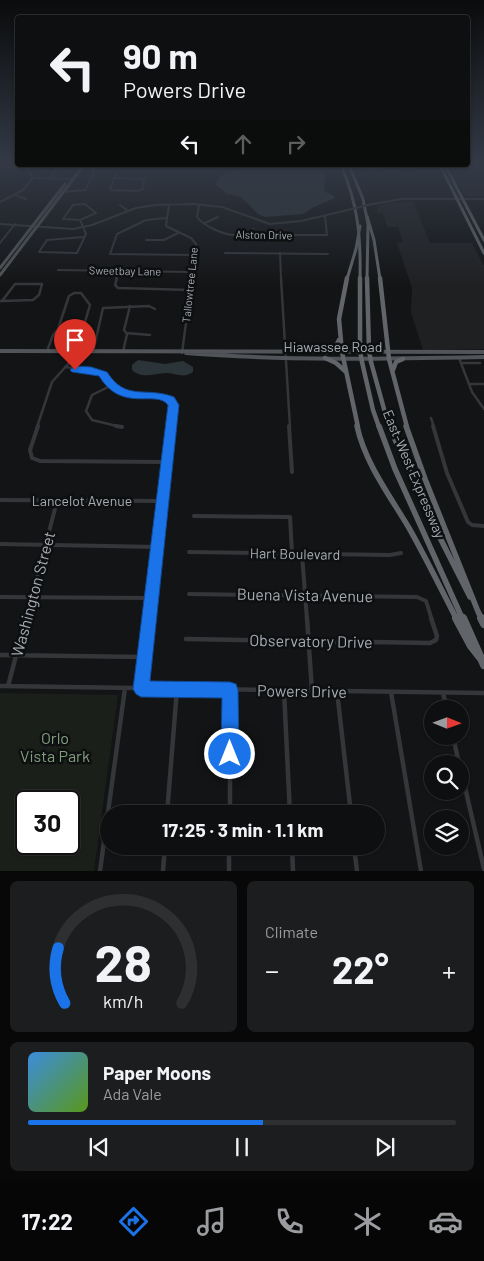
<!DOCTYPE html>
<html lang="en">
<head>
<meta charset="utf-8">
<style>
	body { margin:0; font-family:Barlow,sans-serif; background:#1c1d1e; color:#f1f3f6; height:100vh; display:flex; flex-direction:column; font-size:19px; white-space:nowrap }
	* { box-sizing:border-box; margin:0 }
	p { font-size:16px; color:#9b9c9f }
	.icon { flex:none; width:28px; height:28px; fill:none; stroke:currentColor; stroke-width:2; stroke-linecap:round; stroke-linejoin:round }
	.map { position:relative; height:871px; overflow:hidden }
	.details { display:flex; flex-direction:column; gap:10px; padding:10px; background:#080809; flex:1 }
	.details>* { flex:none }
	.top-card { position:absolute; left:15px; top:15px; width:455px; height:152px; border-radius:5px; box-shadow:0 1px 4px #0004,0 0 0 1px #2e2f30; background:#0e0f10; color:#f1f3f6; overflow:hidden }
	.needle { width:32px; rotate:91deg }
	.buttons { position:absolute; left:424px; top:700px; display:grid; gap:10px }
	.buttons a { display:grid; place-items:center; width:45px; height:45px; border-radius:50%; background:#0e0f10; box-shadow:0 1px 4px #0004,0 0 0 1px #2e2f30; font-size:25px }
	.speed { position:absolute; left:15px; top:790px; display:flex; gap:10px; font-size:25px; font-weight:700; text-align:center }
	.speed>* { display:grid; place-content:center; width:65px; height:65px; border-radius:50%; background:#0e0f10; box-shadow:0 1px 4px #0004,0 0 0 1px #2e2f30; line-height:1 }
	.speed .limit { border:2px solid #111; border-radius:8px; background:#fff; color:#111 }
	.pin { position:absolute; display:grid; place-items:center; width:42px; height:42px; color:#fff; margin:-51px -21px; border-radius:50% 50% 50% 0; rotate:-45deg; box-shadow:0 0 5px #0007 }
	.pin .icon { rotate:45deg }
	.me { position:absolute; width:55px; margin:-28px; rotate:0deg; stroke-linejoin:round; filter:drop-shadow(0 0 4px #0008) }
	.turn { display:flex; align-items:center; gap:18px; height:105px; padding:0 25px; font-size:22px }
	.turn .icon { width:65px; height:65px; stroke-width:2.5 }
	.turn b { display:block; font-size:35px; line-height:42px }
	.lanes { display:flex; align-items:center; height:48px; padding:0 25px; background:#0003; justify-content:center; gap:25px; direction:ltr }
	.lanes .off { opacity:.35 }
	.big { font-size:38px; font-weight:700; line-height:1.1 }
	.details .widget { flex:1; display:flex; flex-direction:column; justify-content:center; gap:8px; min-width:0; padding:0 18px; border-radius:8px; background:#1c1d1e }
	.details .dial { align-items:center; gap:0 }
	.dial svg { height:130px; overflow:visible; fill:none; stroke:#2e2f30; stroke-width:7; stroke-linecap:round; text-anchor:middle }
	.dial text { fill:#f1f3f6; stroke:none }
	.song { display:flex; align-items:center; gap:15px }
	.cover { width:60px; height:60px; border-radius:8px; background:linear-gradient(135deg,hsl(210 70% 55%),hsl(90 70% 35%)) }
	.played { height:5px; border-radius:2px; background:linear-gradient(90deg,#1a73e8 55%,#2e2f30 55%) }
	.keys { display:flex; justify-content:space-around; direction:ltr }
	.heat { display:flex; justify-content:space-between; align-items:center; font-size:28px; direction:ltr }
	.details .tiles { flex:1; display:grid; gap:10px; grid-template-columns:1fr 1fr }
	.widget:last-child { grid-column:span 2 }
	.trip { position:absolute; left:100px; top:805px; width:285px; height:50px; border-radius:25px; background:#0e0f10; box-shadow:0 1px 4px #0004,0 0 0 1px #2e2f30; font-weight:700; line-height:50px; text-align:center }
	.dock { display:flex; height:80px; justify-content:space-around; align-items:center; background:#060606; color:#9b9c9f }
	.dock .icon { width:35px; height:35px }
	.dock .current { color:#1a73e8 }
	.dock b { font-size:22px; color:#f1f3f6 }
	.map>svg:first-child { display:block }
	.built { fill:#1f2022 }
	.green { fill:#1a1f1a; fill-rule:evenodd }
	.water { fill:#2b3438 }
	.lines { fill:none; stroke-linecap:round; stroke-linejoin:round }
	.minor-far3 { stroke:#35363a; stroke-width:2 }
	.minor-far2 { stroke:#35363a; stroke-width:2.5 }
	.minor-far1 { stroke:#35363a; stroke-width:4 }
	.minor { stroke:#35363a; stroke-width:4.5 }
	.major-far1 { stroke:#515458; stroke-width:3 }
	.major { stroke:#515458; stroke-width:4 }
	.highway-far3 { stroke:#61656a; stroke-width:3 }
	.highway-far2 { stroke:#61656a; stroke-width:4.5 }
	.highway-far1 { stroke:#61656a; stroke-width:5.5 }
	.highway { stroke:#61656a; stroke-width:8 }
	.minor-bridge { stroke:#35363a; stroke-width:2 }
	.highway-bridge { stroke:#61656a; stroke-width:4.5 }
	.route { fill:#1a73e8; stroke:#114b97 }
	.labels { text-anchor:middle; stroke-width:5; stroke-linejoin:round; paint-order:stroke }
	.far-street-label { font-size:11px; fill:#a6adb4; stroke:#0e0f10 }
	.street-label { font-size:14px; fill:#a6adb4; stroke:#0e0f10 }
	.near-street-label { font-size:16px; fill:#a6adb4; stroke:#0e0f10 }
	.near-park-label { font-size:16px; fill:#829e7e; stroke:#0e0f10 }
</style>
</head>
<body>
<div class="map">
<svg width="484" height="871" viewBox="0 0 484 871">
	<rect width="100%" height="100%" fill="#131415"/>
	<path class="built" d="M448,165h36v31h-19z
		M413,201l17,42h42l12,23v83l-61,1 -12,-38 1,-24 -15,-45 6,-1 -5,-15h-11l-4,-14h-5l-1,-4 1,-3 10,-3z"/>
	<path class="green" d="M0,693l118,2 -24,176h-94zM69,801v43h-43v-43z"/>
	<path class="water" d="M251,165h65c15,8 6,16 9,27l8,3 2,3 -23,10 -9,6 -38,3 -7,-3 -17,-17 -14,-3 -11,-9 3,-7 4,-3z
		M138,360l27,4 18,-3 10,6v5c-10,7 -17,1 -27,1 -13,1 -24,6 -34,-3v-5z"/>
	<g class="lines">
		<path class="minor-far3" d="M363,165l2,4 29,-3
			M0,166l26,2 7,10
			M393,166l15,2 6,-3
			M119,167h107l5,-2
			M26,168l8,-3
			M33,178l40,1
			M50,178l10,-13
			M115,178l29,1 -1,10 -5,2 -27,-1 -1,-1 9,-23
			M62,192l23,-2 9,-17 -2,-8
			M15,195l11,4
			M0,202l23,-12 10,-12
			M85,204l11,9 -16,7 -17,-1 10,-14z
			M120,205l7,5
			M169,205l-3,21 25,12 5,6 -5,35
			M199,205l-2,12c7,9 25,17 36,18h94l-2,-19
			M368,205l33,-6h83
			M166,218l-20,2 -29,14 -7,20 84,1
			M80,220l6,14 -9,19 -38,-1 8,-12 37,-3
			M205,223l13,-6
			M0,224l73,5 19,-4 44,-17 19,-3 39,-1 28,3 48,17 31,-3 51,-12
			M253,229v7
			M146,240h18l14,-7
			M0,243l15,-19
			M225,253l103,1
			M280,253l1,26
			M58,270l135,2
			M116,279l2,-8"/>
		<path class="minor-far2" d="M117,278l-2,7 3,3 73,2
			M281,278l9,149
			M15,284h27l-3,11 -6,5 -31,1z
			M0,301h2
			M126,333l24,2
			M93,352l10,-44 46,-2 6,3
			M123,352l4,-18 -3,-4 6,-24
			M182,353l10,-75
			M459,358l13,34 12,17
			M461,363h19
			M65,367c12,2 28,0 38,7 9,7 11,18 23,21 17,5 34,-4 48,10l-3,22
			M469,384h15
			M110,386l-18,9 -6,16 6,9 29,7
			M431,418l3,9
			M37,427l15,-45 17,-19 11,-24 10,-34 -9,-12h-7l-5,3 -11,33 -5,6 -6,16"/>
		<path class="minor-far1" d="M38,426l-8,24 2,8 8,3 127,1
			M116,426l6,1
			M289,426l3,46
			M433,426l14,47 21,49 4,3 12,1
			M0,500l163,1
			M194,516l96,1 2,36
			M0,544l158,3
			M189,552l201,3 11,-2
			M302,554l5,66
			M189,594l228,3 9,4 6,19
			M0,597l151,1
			M26,620l31,-119
			M149,620l23,-194"/>
		<path class="minor" d="M307,618l5,73
			M186,639l244,4 6,-3 1,-4 -6,-18
			M0,655l145,2
			M0,686l484,7
			M8,686l18,-68
			M141,689l8,-71
			M230,690v124
			M284,691l6,123
			M337,691l14,123
			M391,692l30,179
			M443,693l4,16
			M453,736l6,28
			M460,766l24,103
			M167,814l10,-125
			M229,846v25
			M292,846l1,25
			M354,846l3,25
			M100,871l25,-183
			M163,871l2,-25"/>
		<path class="major-far1" d="M0,268l65,-84
			M0,275l84,-110"/>
		<path class="major" d="M0,351l484,1
			M186,353c99,8 199,6 298,4"/>
		<path class="highway-far3" d="M341,165c17,39 20,72 19,114
			M349,165l14,34 5,25 -1,55
			M440,165l44,88
			M445,165l39,75
			M367,216l7,24 6,39
			M347,279l9,-30 4,-23"/>
		<path class="highway-far2" d="M347,278l-8,41 3,33 16,75
			M360,278v72
			M367,278l2,72
			M380,278l9,81 18,68
			M326,352l9,-4 4,-8
			M325,358l11,5 9,8
			M362,362l11,48 6,17
			M371,362l18,65
			M393,370l3,-8 7,-3"/>
		<path class="highway-far1" d="M357,426c8,37 33,70 52,102 17,30 32,61 48,92
			M379,426l16,43 68,151
			M389,426l43,96 38,75
			M406,426l19,53 54,135
			M478,611l4,9"/>
		<path class="highway" d="M456,618l15,28 11,14
			M463,618l21,47
			M481,618l3,6"/>
		<path class="minor-bridge" d="M352,209l16,-4"/>
		<path class="highway-bridge" d="M360,350l2,12
			M369,350l2,12"/>
	</g>
	<linearGradient id="sky" x2="0" y2="1"><stop stop-color="#0a0b0c"/><stop offset="0.57" stop-color="#333a46"/><stop offset="1" stop-color="#333a46" stop-opacity="0"/></linearGradient>
	<rect width="484" height="287" fill="url(#sky)"/>
	<path class="route" d="M75,366l16,1 16,5c19,30 39,14 67,25l5,8 -29,276 80,1 6,2 2,6 1,64 -3,6 -6,2 -6,-2 -3,-6 1,-56 -81,-1 -5,-3 -3,-5 35,-284c-12,-16 -46,9 -69,-29l-27,-4 -2,-2z"/>
	<g class="labels">
		<g class="far-street-label">
			<text transform="translate(264 235) rotate(1)" y="4">Alston Drive</text>
			<text transform="translate(125 271) rotate(1)" y="4">Sweetbay Lane</text>
			<text transform="translate(190 285) rotate(-84)" y="4">Tallowtree Lane</text>
		</g>
		<g class="street-label">
			<text x="333" y="352">Hiawassee Road</text>
			<text transform="translate(414 474) rotate(67)" y="5">East-West Expressway</text>
			<text x="82" y="506">Lancelot Avenue</text>
			<text transform="translate(295 554) rotate(1)" y="5">Hart Boulevard</text>
		</g>
		<g class="near-street-label">
			<text transform="translate(33 594) rotate(-75)" y="6">Washington Street</text>
			<text transform="translate(305 595) rotate(1)" y="6">Buena Vista Avenue</text>
			<text transform="translate(311 641) rotate(1)" y="6">Observatory Drive</text>
			<text transform="translate(302 691) rotate(1)" y="6">Powers Drive</text>
		</g>
		<g class="near-park-label">
			<text x="55" y="744">Orlo<tspan x="55" dy="18">Vista Park</tspan></text>
		</g>
	</g>
</svg>
<div class="buttons">
<a><svg class="needle" viewBox="-14 -14 28 28"><path d="M0-13l5 13h-10z" fill="#e53935"/><path d="M0 13l5-13h-10z" fill="#9b9c9f"/></svg></a>
<a><svg class="icon" aria-label="search" viewBox="0 0 24 24"><circle cx="10" cy="10" r="6"/><path d="M15 15l6 6"/></svg></a>
<a><svg class="icon" aria-label="layers" viewBox="0 0 24 24"><path d="M12 4l9 5-9 5-9-5zM3 14l9 5 9-5"/></svg></a>
</div>
<div class="speed"><div class="limit">30</div></div>
<div class="pin" style="left:75px;top:370px;background:#d93025"><svg class="icon" aria-label="arrive" viewBox="0 0 24 24"><path d="M6 21V4h12l-3 4 3 4H6"/></svg></div>
<svg class="me" style="left:230px;top:754px" viewBox="-20 -20 40 40"><circle r="17" fill="#1a73e8" stroke="#fff" stroke-width="3"/><path d="M0-11L8 9 0 5-8 9z" fill="#fff"/></svg>
<div class="trip">17:25 · 3 min · 1.1 km</div>
<div class="top-card">
<div class="turn"><svg class="icon" aria-label="left" viewBox="0 0 24 24"><path d="M17 20v-9H6M10 6l-5 5 5 5"/></svg><div><b>90 m</b>Powers Drive</div></div>
<div class="lanes"><svg class="icon" aria-label="left" viewBox="0 0 24 24"><path d="M17 20v-9H6M10 6l-5 5 5 5"/></svg><svg class="icon off" aria-label="ahead" viewBox="0 0 24 24"><path d="M12 20V5M6 11l6-6 6 6"/></svg><svg class="icon off" aria-label="right" viewBox="0 0 24 24"><path d="M7 20v-9h11M14 6l5 5-5 5"/></svg></div>
</div>
</div>
<section class="details">
<div class="tiles">
<div class="widget dial"><svg viewBox="0 0 100 80">
<path d="M14 69A42 42 0 1 1 86 69"/>
<path d="M14 69A42 42 0 0 1 10 35" stroke="#1a73e8"/>
<text x="50" y="56" font-size="32" font-weight="700">28</text>
<text x="50" y="72" font-size="11">km/h</text>
</svg></div>
<div class="widget"><p>Climate</p>
<div class="heat"><a>−</a><b class="big">22°</b><a>+</a></div>
</div>
<div class="widget">
<div class="song"><i class="cover"></i><div><b>Paper Moons</b><p>Ada Vale</p></div></div>
<div class="played"></div>
<div class="keys"><svg class="icon" aria-label="previous" viewBox="0 0 24 24"><path d="M18 5L8 12l10 7zM5 5v14"/></svg><svg class="icon" aria-label="pause" viewBox="0 0 24 24"><path d="M8 5v14M16 5v14"/></svg><svg class="icon" aria-label="next" viewBox="0 0 24 24"><path d="M6 5l10 7-10 7zM19 5v14"/></svg></div>
</div>
</div>
</section>
<nav class="dock">
<b>17:22</b>
<svg class="icon current" aria-label="directions" viewBox="0 0 24 24"><path d="M12 3l9 9-9 9-9-9zM9 14v-3h6M13 9l2 2-2 2"/></svg>
<svg class="icon" aria-label="music" viewBox="0 0 24 24"><path d="M9 18V5l10-2v13"/><circle cx="6" cy="18" r="3"/><circle cx="16" cy="16" r="3"/></svg>
<svg class="icon" aria-label="phone" viewBox="0 0 24 24"><path d="M5 4h4l2 5-3 2q2 4 5 5l2-3 5 2v4C11 20 4 13 5 4z"/></svg>
<svg class="icon" aria-label="climate" viewBox="0 0 24 24"><path d="M12 3v18M4 7l16 10M4 17L20 7"/></svg>
<svg class="icon" aria-label="car" viewBox="0 0 24 24"><path d="M5 17H2v-5l4-1 3-4h7l3 4 3 1v5h-3M9 17h6M6 11h13"/><circle cx="7" cy="17" r="2"/><circle cx="17" cy="17" r="2"/></svg>
</nav>
</body>
</html>
